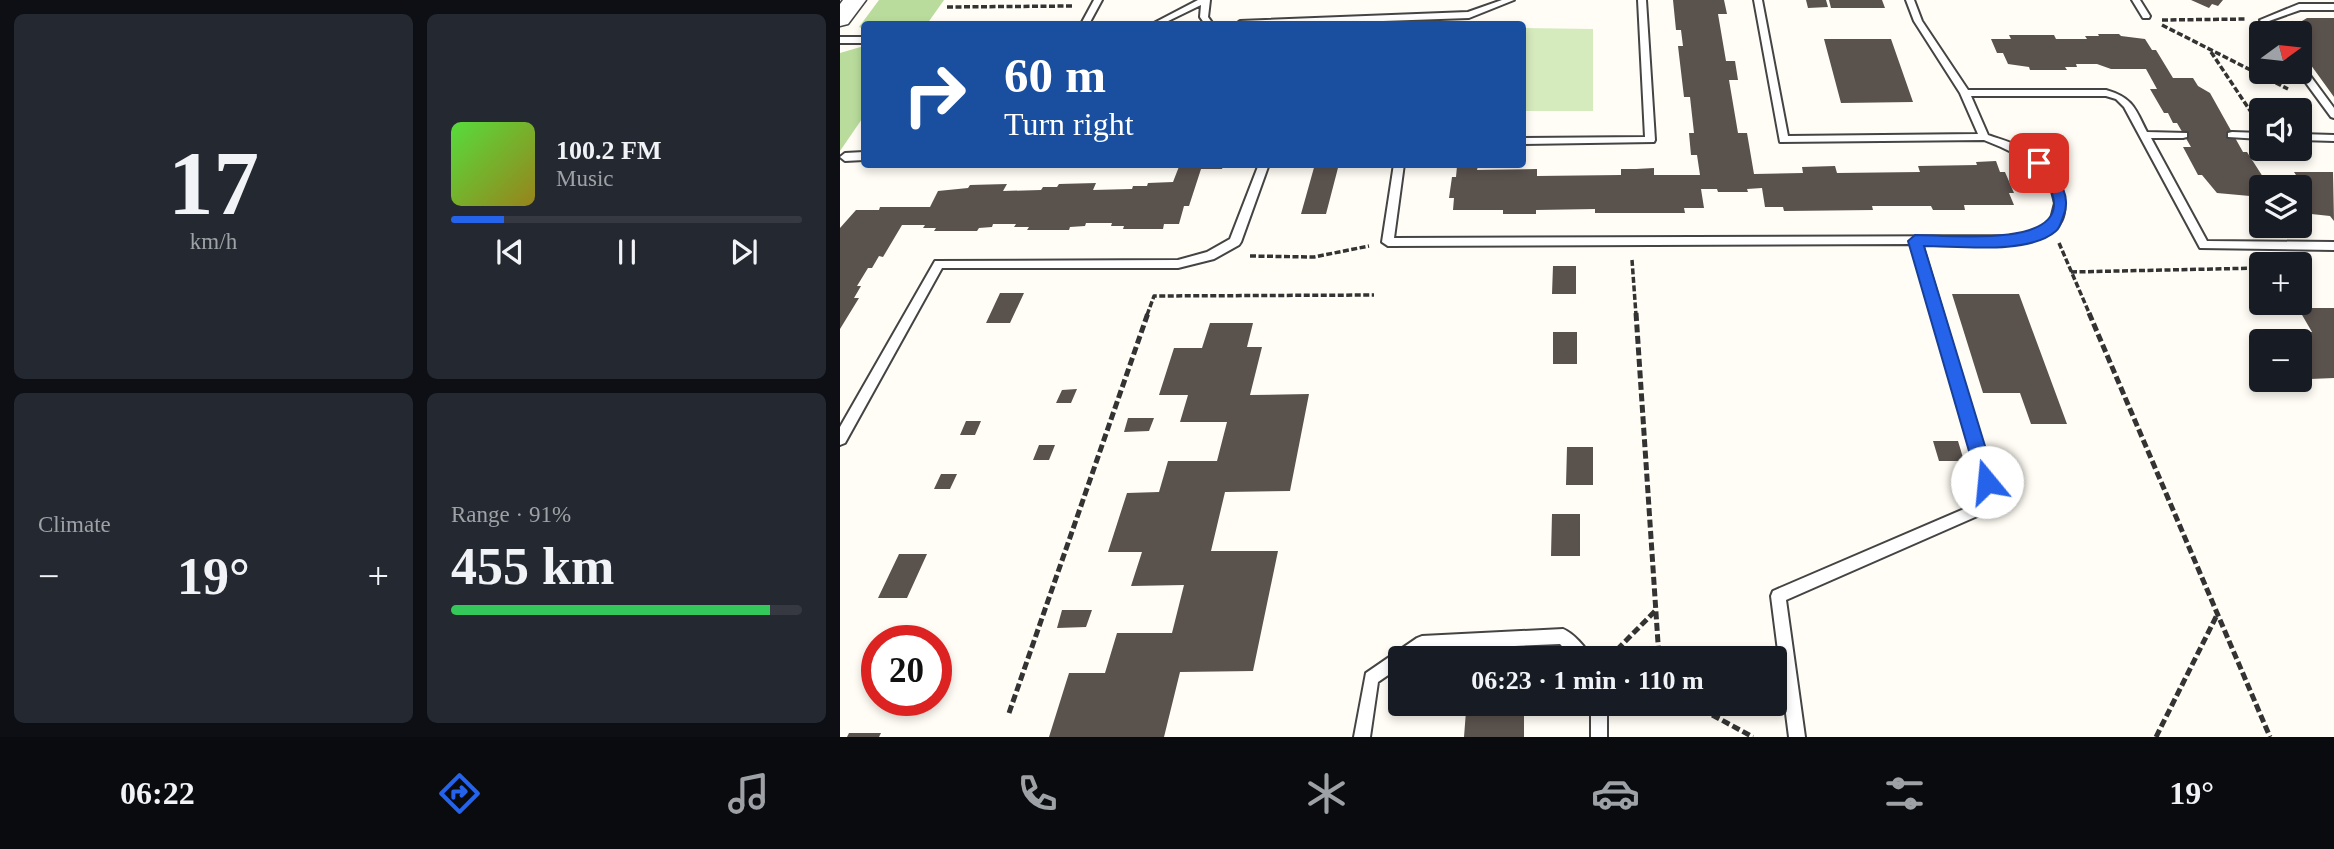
<!DOCTYPE html>
<html lang="en">
<head>
<meta charset="utf-8">
<style>
	body { margin:0; font-family:"Times New Roman",serif; background:#242831; color:#f1f3f6; height:100vh; display:flex; flex-direction:column; font-size:26px; white-space:nowrap }
	* { box-sizing:border-box; margin:0 }
	p { font-size:23px; color:#9ea1a6 }
	.icon { flex:none; width:38px; height:38px; fill:none; stroke:currentColor; stroke-width:2; stroke-linecap:round; stroke-linejoin:round }
	.map { position:relative; flex:1; overflow:hidden }
	.side { display:flex; flex-direction:column; gap:14px; padding:14px; background:#0d0f14; width:840px }
	.side>* { flex:none }
	.guide { position:absolute; left:21px; top:21px; width:665px; height:147px; border-radius:7px; box-shadow:0 4px 10px #0003; background:#1a4fa0; color:#fff; overflow:hidden }
	.needle { width:46px; rotate:75deg }
	.fabs { position:absolute; left:1409px; top:21px; display:grid; gap:14px }
	.fabs a { display:grid; place-items:center; width:63px; height:63px; border-radius:7px; background:#171b24; box-shadow:0 4px 10px #0003; font-size:35px }
	.speed { position:absolute; left:21px; top:625px; display:flex; gap:14px; font-size:35px; font-weight:700; text-align:center }
	.speed>* { display:grid; place-content:center; width:91px; height:91px; border-radius:50%; background:#171b24; box-shadow:0 4px 10px #0003; line-height:1 }
	.speed .limit { border:10px solid #d22; background:#fff; color:#111 }
	.pin { position:absolute; display:grid; place-items:center; width:60px; height:60px; color:#fff; margin:-30px; border-radius:14px; box-shadow:0 4px 10px #0006 }
	.me { position:absolute; width:77px; margin:-38px; rotate:343deg; stroke-linejoin:round; filter:drop-shadow(0 0 5px #0008) }
	.turn { display:flex; align-items:center; gap:24px; height:147px; padding:0 28px; font-size:32px }
	.turn .icon { width:91px; height:91px; stroke-width:2.5 }
	.turn b { display:block; font-size:49px; line-height:60px }
	.big { font-size:52px; font-weight:600; line-height:1.1 }
	.side .card { flex:1; display:flex; flex-direction:column; justify-content:center; gap:10px; min-width:0; padding:0 24px; border-radius:10px; background:#242831 }
	.side .dial { align-items:center; gap:0 }
	.dial b { font-size:91px; line-height:1 }
	.song { display:flex; align-items:center; gap:21px }
	.cover { width:84px; height:84px; border-radius:10px; background:linear-gradient(135deg,hsl(110 70% 55%),hsl(50 70% 35%)) }
	.played { height:7px; border-radius:4px; background:linear-gradient(90deg,#2563eb 15%,#363941 15%) }
	.keys { display:flex; justify-content:space-around; direction:ltr }
	.heat { display:flex; justify-content:space-between; align-items:center; font-size:38px; direction:ltr }
	.charge { height:10px; border-radius:5px; background:linear-gradient(90deg,#34c759 91%,#363941 0) }
	.side .tiles { flex:1; display:grid; gap:14px; grid-template-columns:repeat(2,1fr) }
	.trip { position:absolute; left:548px; top:646px; width:399px; height:70px; border-radius:7px; background:#171b24; box-shadow:0 4px 10px #0003; font-weight:600; line-height:70px; text-align:center }
	.tab-bar { display:flex; height:112px; justify-content:space-around; align-items:center; background:#090b0e; color:#9ea1a6 }
	.tab-bar .icon { width:49px; height:49px }
	.tab-bar .active { color:#2563eb }
	.tab-bar b { font-size:32px; color:#f1f3f6 }
	main { display:flex; flex:1; min-height:0 }
	.map>svg:first-child { display:block }
	.green { fill:#d5ebbd }
	.forest { fill:#b9dc9c }
	.building { fill:#5a524d }
	.lines { fill:none; stroke-linecap:round; stroke-linejoin:round }
	.service-casing { stroke:#444; stroke-width:4 }
	.tertiary-casing { stroke:#444; stroke-width:3 }
	.path-far1 { stroke:#333; stroke-width:3.5; stroke-dasharray:6 2.5; stroke-linecap:butt }
	.path { stroke:#333; stroke-width:5; stroke-dasharray:8 3.5; stroke-linecap:butt }
	.service { fill:#fff; fill-rule:evenodd }
	.tertiary { fill:#fff; fill-rule:evenodd }
	.route { fill:#2563eb; stroke:#184099; stroke-width:2 }
</style>
</head>
<body>
<main>
<section class="side">
<div class="tiles">
<div class="card dial"><b>17</b><p>km/h</p></div>
<div class="card">
<div class="song"><i class="cover"></i><div><b>100.2 FM</b><p>Music</p></div></div>
<div class="played"></div>
<div class="keys"><svg class="icon" aria-label="previous" viewBox="0 0 24 24"><path d="M18 5L8 12l10 7zM5 5v14"/></svg><svg class="icon" aria-label="pause" viewBox="0 0 24 24"><path d="M8 5v14M16 5v14"/></svg><svg class="icon" aria-label="next" viewBox="0 0 24 24"><path d="M6 5l10 7-10 7zM19 5v14"/></svg></div>
</div>
<div class="card"><p>Climate</p>
<div class="heat"><a>−</a><b class="big">19°</b><a>+</a></div>
</div>
<div class="card"><p>Range · 91%</p><b class="big">455 km</b><div class="charge"></div></div>
</div>
</section>
<div class="map">
<svg width="1494" height="737" viewBox="0 0 1494 737">
	<rect width="100%" height="100%" fill="#fffdf5"/>
	<path class="green" d="M683,28l70,1v82h-70z"/>
	<path class="forest" d="M39,0h65l-17,24h-63v5l-5,-2z
		M24,46v70l-24,35v-98z"/>
	<path class="building" d="M833,0h51l3,14h-9l8,47h9l3,19h-9l9,53h9l7,41 49,-1 -1,-6 33,-1 2,7 83,-1 -2,-6 59,-1 -1,-3 20,-1 4,11h5l9,21h-5l5,12h-50l1,5h-32l-2,-4h-59l1,4 -89,1 -1,-4h-18l-3,-19 -15,1 1,3h-30l-1,-3h-16l3,19h-20l1,5h-90v-4l-59,1v4h-33v-4h-50l1,-12h-5l3,-21h4l1,-11h21l-1,4 60,-1v7l84,-1v-6h15l18,-1v7h46l-3,-20h-6l-2,-22h5l-4,-36h-6l-6,-51h5l-2,-16h-5z
		M966,0h20l2,7 -20,1z
		M989,0h53l3,8h-54z
		M1351,0h32l-5,6 -6,-2 -3,4z
		M1467,18h27v79l-34,-47v-17l-15,-2z
		M1258,34h21l2,2 24,3 7,11h4l17,28h20l5,8 12,7 33,59h4l16,25h23l-2,-2h12l-2,-3h39l1,49 -4,-5 -28,-3 -2,-26h-39v10l-44,-4 -15,-18h-4l-15,-28h8l-14,-24h-4l-5,-10h-4l-14,-24h7l-11,-20h-35l-14,-5h-21l1,3h-12l2,3h-37l-1,-3 -21,-3 -5,-11h-6l-6,-14h20l-2,-4h45l2,4h31l-2,-3h14z
		M984,39h67l22,63 -72,1z
		M340,164h44l-2,5h-21l-12,37h-5l-5,18h-15l-1,5h-40l1,-3h-13l1,-3h-26l-1,3 -15,1 -1,3h-42l2,-3h-15l2,-3h-23l-1,3 -13,1 -2,3h-43l2,-3h-13l2,-3h-23l-19,32 -4,-1 -7,12h-4l-11,18h4l-7,12h5l-19,31v-101l16,-18h23l1,-3h50l8,-16 30,-3 2,-3 37,-1 -4,7 38,-1 2,-3h14l2,-3 37,-1 -3,7 39,-1 1,-3h14l1,-3 25,-1z
		M475,164h24l-13,50h-25z
		M713,266h23v28h-24z
		M160,293h24l-14,30h-24z
		M1112,294h67l48,130h-36l-11,-31h-37z
		M1458,308h36v70l-24,1 -10,-20v-18h-11l-5,-9h28z
		M370,323h43l-6,24h15l-12,48 59,-1 -19,97 -65,1 -14,59h67l-25,120 -73,1 -16,65h-115l20,-64h36l12,-40h55l12,-48 -53,1 11,-34h-34l19,-59 32,-1 9,-31h49l10,-39h-47l8,-27h-29l15,-47h28z
		M713,332h24v32h-24z
		M237,389l-6,14h-15l6,-13z
		M288,418h26l-5,13 -25,1z
		M126,421h15l-6,14h-15z
		M1093,441h25l6,20h-25z
		M199,445h16l-6,15h-16z
		M727,447h26v38h-27z
		M101,474h16l-7,15h-16z
		M712,514h28v42h-29z
		M59,554h28l-20,44h-29z
		M222,610h30l-6,17 -29,1z
		M626,711h58v26h-60z
		M9,733h32l-2,4h-32z"/>
	<g class="lines">
		<defs>
			<path id="service" d="M254,0h8l-13,24h-8z
				M358,0h12l-2,17 5,7h-8l-5,-7 1,-12 -39,19h-10z
				M662,0h12l-45,18 -172,6h-61l4,-3 228,-9z
				M798,0h8l9,140 -1,2 -132,2v-6l123,-1z
				M914,0h8l26,136 190,-2 -18,-41 -46,-72 -8,-21h8l8,21 46,69h138c27,8 29,18 41,42l40,1v4l-4,1h-32l56,103 127,1v8l-134,-2 -76,-141 -8,-8 -10,-3h-135l17,39c18,6 39,12 54,25 22,18 36,61 3,76 -30,14 -90,8 -123,8l78,259 -2,4 -212,93 19,137h-16l-18,-141 2,-5 212,-91 -74,-256 -523,2 -6,-4 12,-78h10l-10,74 615,-2 25,-4 12,-7 5,-6 4,-16 -5,-19 -9,-13 -13,-11 -27,-13 -17,-7 -204,2z
				M1292,0h8l10,16 -1,2h-6z
				M1459,4h35v6h-34l-31,11 9,12h-9l-9,-13z
				M0,37h24v6h-24z
				M1460,65l3,1 31,42v10l-3,-1 -33,-45h2z
				M1392,132l29,1v6l-33,-2v-4z
				M1460,134l34,1v6l-34,-1z
				M24,152v8l-19,1 -5,-4 5,-4z
				M419,164h10l-28,78 -2,3 -25,14 -36,9h-236l-97,175 -5,2v-18l95,-166 243,-1 29,-8 23,-13z
				M723,629c10,4 23,18 28,29h-18l-13,-14 -136,6 -10,8h-14v9l-22,15 -8,55h-16l12,-64 51,-35 5,-2z
				M751,704h16v33h-16z"/>
			<path id="tertiary" d="M3,0h23l-18,24 -8,2v-22z"/>
		</defs>
		<use href="#service" class="service-casing"/>
		<use href="#tertiary" class="tertiary-casing"/>
		<path class="path-far1" d="M107,7l126,-1
			M1322,20l85,-1
			M1322,25l126,64
			M1371,52l44,66
			M1219,243l31,72
			M410,256l64,1 55,-11
			M792,260l4,55
			M1231,272l190,-4
			M307,315l7,-19 220,-1"/>
		<path class="path" d="M796,313l23,345
			M1249,313l181,424
			M769,658l46,-47
			M852,704l61,33
			M169,713l139,-400
			M1316,737l61,-122"/>
		<use href="#service" class="service"/>
		<use href="#tertiary" class="tertiary"/>
	</g>
	<path class="route" d="M1199,158l5,2c13,17 29,35 19,57 -2,5 -3,11 -7,14 -27,24 -97,15 -132,15l72,236 -3,5 -6,3 -6,-3 -3,-5 -70,-241 7,-6c30,0 136,12 139,-29 1,-17 -13,-30 -21,-43z"/>
</svg>
<div class="fabs">
<a><svg class="needle" viewBox="-14 -14 28 28"><path d="M0-13l5 13h-10z" fill="#e53935"/><path d="M0 13l5-13h-10z" fill="#9ea1a6"/></svg></a>
<a><svg class="icon" aria-label="sound" viewBox="0 0 24 24"><path d="M4 9h4l5-4v14l-5-4H4zM17 9q2 3 0 6"/></svg></a>
<a><svg class="icon" aria-label="layers" viewBox="0 0 24 24"><path d="M12 4l9 5-9 5-9-5zM3 14l9 5 9-5"/></svg></a>
<a>+</a>
<a>−</a>
</div>
<div class="speed"><div class="limit">20</div></div>
<div class="pin" style="left:1199px;top:163px;background:#d93025"><svg class="icon" aria-label="arrive" viewBox="0 0 24 24"><path d="M6 21V4h12l-3 4 3 4H6"/></svg></div>
<svg class="me" style="left:1147px;top:482px" viewBox="-20 -20 40 40"><circle r="19" fill="#fff"/><path d="M0-13L10 11 0 6-10 11z" fill="#2563eb"/></svg>
<div class="trip">06:23 · 1 min · 110 m</div>
<div class="guide">
<div class="turn"><svg class="icon" aria-label="right" viewBox="0 0 24 24"><path d="M7 20v-9h11M14 6l5 5-5 5"/></svg><div><b>60 m</b>Turn right</div></div>
</div>
</div>
</main>
<nav class="tab-bar">
<b>06:22</b>
<svg class="icon active" aria-label="directions" viewBox="0 0 24 24"><path d="M12 3l9 9-9 9-9-9zM9 14v-3h6M13 9l2 2-2 2"/></svg>
<svg class="icon" aria-label="music" viewBox="0 0 24 24"><path d="M9 18V5l10-2v13"/><circle cx="6" cy="18" r="3"/><circle cx="16" cy="16" r="3"/></svg>
<svg class="icon" aria-label="phone" viewBox="0 0 24 24"><path d="M5 4h4l2 5-3 2q2 4 5 5l2-3 5 2v4C11 20 4 13 5 4z"/></svg>
<svg class="icon" aria-label="climate" viewBox="0 0 24 24"><path d="M12 3v18M4 7l16 10M4 17L20 7"/></svg>
<svg class="icon" aria-label="car" viewBox="0 0 24 24"><path d="M5 17H2v-5l4-1 3-4h7l3 4 3 1v5h-3M9 17h6M6 11h13"/><circle cx="7" cy="17" r="2"/><circle cx="17" cy="17" r="2"/></svg>
<svg class="icon" aria-label="filters" viewBox="0 0 24 24"><path d="M4 7h16M4 17h16"/><circle cx="9" cy="7" r="2"/><circle cx="15" cy="17" r="2"/></svg>
<b>19°</b>
</nav>
</body>
</html>
